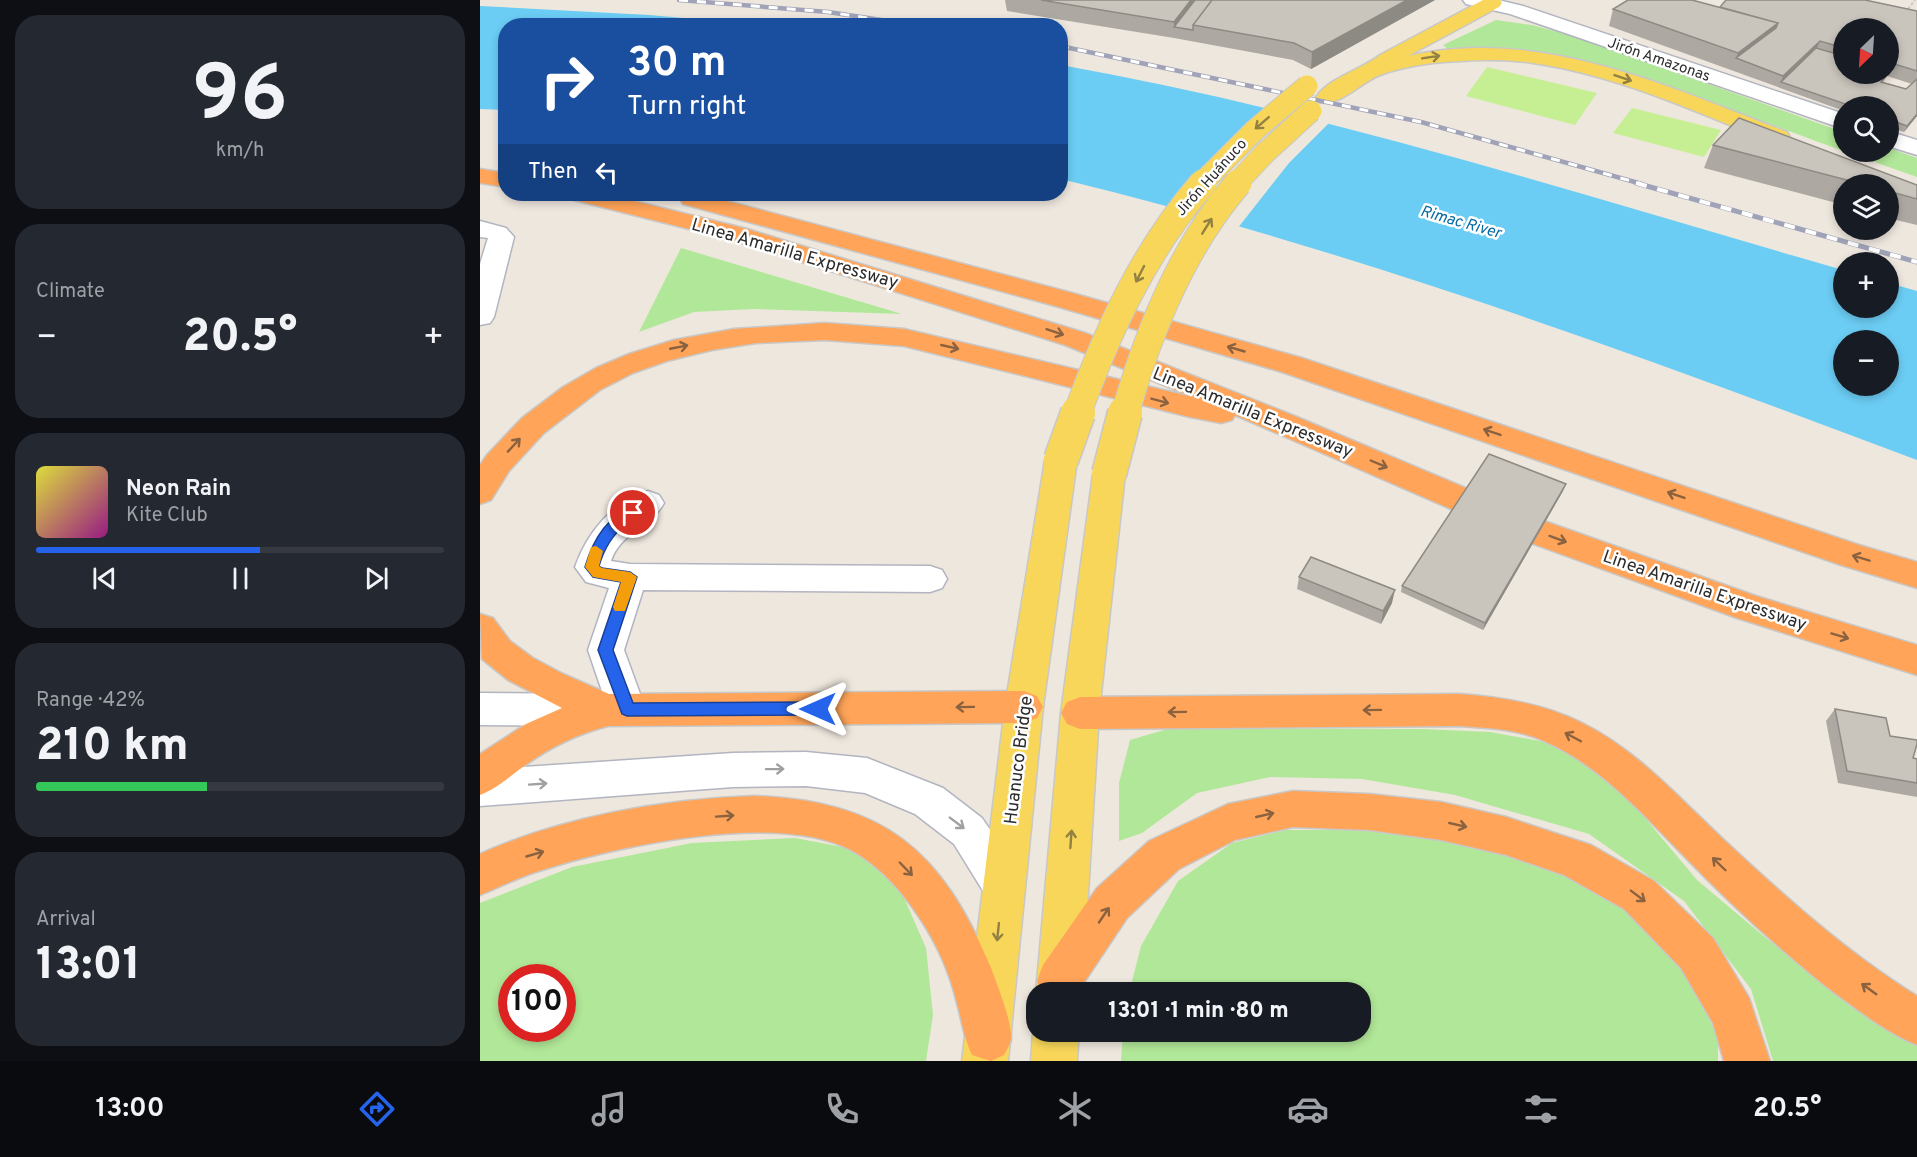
<!DOCTYPE html>
<html lang="en">
<head>
<meta charset="utf-8">
<style>
	body { margin:0; font-family:Overpass,sans-serif; background:#242831; color:#f1f3f6; height:100vh; display:flex; flex-direction:column; font-size:22px; white-space:nowrap }
	* { box-sizing:border-box; margin:0 }
	p { font-size:20px; color:#9ea1a6 }
	.icon { flex:none; width:33px; height:33px; fill:none; stroke:currentColor; stroke-width:2; stroke-linecap:round; stroke-linejoin:round }
	.map { position:relative; flex:1; overflow:hidden }
	.panel { display:flex; flex-direction:column; gap:15px; padding:15px; background:#0d0f14; width:480px }
	.panel>* { flex:none }
	.guide { position:absolute; left:18px; top:18px; width:570px; height:183px; border-radius:24px; box-shadow:0 3px 9px #0003; background:#1a4fa0; color:#fff; overflow:hidden }
	.needle { width:39px; rotate:205deg }
	.tools { position:absolute; left:1353px; top:18px; display:grid; gap:12px }
	.tools a { display:grid; place-items:center; width:66px; height:66px; border-radius:50%; background:#171b24; box-shadow:0 3px 9px #0003; font-size:30px }
	.speed { position:absolute; left:18px; top:964px; display:flex; gap:12px; font-size:30px; font-weight:700; text-align:center }
	.speed>* { display:grid; place-content:center; width:78px; height:78px; border-radius:50%; background:#171b24; box-shadow:0 3px 9px #0003; line-height:1 }
	.speed .limit { border:9px solid #d22; background:#fff; color:#111 }
	.pin { position:absolute; display:grid; place-items:center; width:51px; height:51px; color:#fff; margin:-26px; border:3px solid #fff; border-radius:50%; box-shadow:0 2px 6px #0007 }
	.me { position:absolute; width:66px; margin:-33px; rotate:270deg; stroke-linejoin:round; filter:drop-shadow(0 0 4px #0008) }
	.turn { display:flex; align-items:center; gap:21px; height:126px; padding:0 30px; font-size:27px }
	.turn .icon { width:78px; height:78px; stroke-width:2.5 }
	.turn b { display:block; font-size:42px; line-height:51px }
	.then { display:flex; align-items:center; height:57px; padding:0 30px; background:#0003; gap:12px; font-size:22px }
	.big { font-size:45px; font-weight:800; line-height:1.1 }
	.panel .tile { flex:1; display:flex; flex-direction:column; justify-content:center; gap:9px; min-width:0; padding:0 21px; border-radius:24px; background:#242831 }
	.panel .dial { align-items:center; gap:0 }
	.dial b { font-size:78px; line-height:1 }
	.song { display:flex; align-items:center; gap:18px }
	.cover { width:72px; height:72px; border-radius:9px; background:linear-gradient(135deg,hsl(60 70% 55%),hsl(310 70% 35%)) }
	.played { height:6px; border-radius:3px; background:linear-gradient(90deg,#2563eb 55%,#363941 55%) }
	.keys { display:flex; justify-content:space-around; direction:ltr }
	.heat { display:flex; justify-content:space-between; align-items:center; font-size:33px; direction:ltr }
	.charge { height:9px; border-radius:4px; background:linear-gradient(90deg,#34c759 42%,#363941 0) }
	.trip { position:absolute; left:546px; top:982px; width:345px; height:60px; border-radius:24px; background:#171b24; box-shadow:0 3px 9px #0003; font-weight:800; line-height:60px; text-align:center }
	.tab-bar { display:flex; height:96px; justify-content:space-around; align-items:center; background:#090b0e; color:#9ea1a6 }
	.tab-bar .icon { width:42px; height:42px }
	.tab-bar .selected { color:#2563eb }
	.tab-bar b { font-size:27px; color:#f1f3f6 }
	main { display:flex; flex:1; min-height:0 }
	.map>svg:first-child { display:block }
	.green { fill:#b1e798; fill-rule:evenodd }
	.pitch { fill:#c6ef93 }
	.water { fill:#6ccdf4; fill-rule:evenodd }
	.pier { fill:#eee7de }
	.lines { fill:none; stroke-linecap:round; stroke-linejoin:round }
	.minor-casing { stroke:#b2b4c0; stroke-width:3 }
	.major-casing { stroke:#c8c8c8; stroke-width:3 }
	.highway-casing { stroke:#c8c8c8; stroke-width:3 }
	.path { stroke:#c8c8c8; stroke-width:2; stroke-dasharray:3 2; stroke-linecap:butt }
	.minor { fill:#fff; fill-rule:evenodd }
	.major { fill:#f7d659; fill-rule:evenodd }
	.highway { fill:#ffa458; fill-rule:evenodd }
	.rail-far1-casing { stroke:#a0a3b7; stroke-width:4.5 }
	.rail-casing { stroke:#a0a3b7; stroke-width:5 }
	.rail-far1 { stroke:#fff; stroke-width:3; stroke-dasharray:9; stroke-linecap:butt }
	.rail { stroke:#fff; stroke-width:4; stroke-dasharray:11; stroke-linecap:butt }
	.major-bridge-far2-casing { stroke:#c8c8c8; stroke-width:23; stroke-linecap:butt }
	.major-bridge-far1-casing { stroke:#c8c8c8; stroke-width:29; stroke-linecap:butt }
	.major-bridge-casing { stroke:#c8c8c8; stroke-width:37; stroke-linecap:butt }
	.major-bridge-far2 { stroke:#f7d659; stroke-width:21 }
	.major-bridge-far1 { stroke:#f7d659; stroke-width:27 }
	.major-bridge { stroke:#f7d659; stroke-width:34 }
	.wall { fill:#ada9a2; fill-rule:evenodd }
	.shaded-wall { fill:#8d8a84 }
	.building { fill:#c9c5bc; stroke:#8d8a84; stroke-width:1.5 }
	.oneway { stroke:#928142 }
	.oneway2 { stroke:#8b6240 }
	.oneway3 { stroke:#a0a0a0 }
	.route { fill:#2563eb; stroke:#184099; stroke-width:1.5 }
	.slow { fill:#f59e0b }
	.labels { text-anchor:middle; stroke-width:5; stroke-linejoin:round; paint-order:stroke }
	.far-street-label { font-size:15px; fill:#2c2c2c; stroke:#fff }
	.far-water-label { font-size:16px; font-style:italic; fill:#076ba5; stroke:#fff }
	.street-label { font-size:18px; fill:#2c2c2c; stroke:#fff }
</style>
</head>
<body>
<main>
<section class="panel">
<div class="tile dial"><b>96</b><p>km/h</p></div>
<div class="tile"><p>Climate</p>
<div class="heat"><a>−</a><b class="big">20.5°</b><a>+</a></div>
</div>
<div class="tile">
<div class="song"><i class="cover"></i><div><b>Neon Rain</b><p>Kite Club</p></div></div>
<div class="played"></div>
<div class="keys"><svg class="icon" aria-label="previous" viewBox="0 0 24 24"><path d="M18 5L8 12l10 7zM5 5v14"/></svg><svg class="icon" aria-label="pause" viewBox="0 0 24 24"><path d="M8 5v14M16 5v14"/></svg><svg class="icon" aria-label="next" viewBox="0 0 24 24"><path d="M6 5l10 7-10 7zM19 5v14"/></svg></div>
</div>
<div class="tile"><p>Range · 42%</p><b class="big">210 km</b><div class="charge"></div></div>
<div class="tile"><p>Arrival</p><b class="big">13:01</b></div>
</section>
<div class="map">
<svg width="1437" height="1061" viewBox="0 0 1437 1061">
	<rect width="100%" height="100%" fill="#eee7de"/>
	<path class="green" d="M1016,20l36,5 44,12 267,95v19l-176,-65 -80,-25 -90,-13 -48,2 -6,-5z
		M1409,148l28,10v19l-71,-25h42z
		M201,248l221,66 -148,-5 -60,3 -55,20z
		M691,728l252,1 67,3 50,9 29,9 51,38 77,92 63,53 81,65 76,43v20h-144l-22,-72 -67,-88 -95,-67 -134,-39 -93,-16 -92,-2 -73,16 -55,40 -23,8v-58l11,-43z
		M806,830h102l114,19 84,32 58,41 48,54 26,64v21h-597l2,-29h237v-39h-231l12,-47 37,-65 54,-38z
		M315,838l53,10 50,36 28,64 7,67 -7,46h-446v-158l92,-36 120,-24zM32,978h50v51h-50z"/>
	<path class="pitch" d="M1007,67l110,26 -22,32 -109,-29z
		M1152,108l89,22 -17,27 -91,-24z"/>
	<path class="water" d="M0,6l169,9 114,10 -257,1 -1,84 -25,-1z
		M581,65c265,47 524,131 782,205l1,38h44l1,-25 28,8v169c-281,-106 -564,-210 -856,-281zM1364,340h44v46h-44z"/>
	<path class="pier" d="M790,107l60,15 -41,41 -52,66 -71,-20 57,-62z"/>
	<g class="lines">
		<defs>
			<path id="minor" d="M983,0h35l25,6 321,108v15l-334,-115 -44,-10z
				M1408,131l29,9v15l-29,-9z
				M0,221l26,7 8,9 -20,80 -4,6 -10,2v-61l8,-26 -8,-1z
				M168,491l11,4 5,8c-13,24 -44,30 -53,58l19,3 300,2 12,4 5,9 -5,9 -12,4 -287,-2 -19,60 22,60 -6,11c-14,5 -23,0 -37,5l-123,-1v-32l123,1 -15,-44 21,-62 -23,-6 -11,-15c12,-34 37,-65 73,-76z
				M326,752l61,6 76,30 39,30 36,53 6,14 -6,14 -15,6 -15,-6 -34,-55 -39,-30 -50,-21 -59,-7 -73,1 -253,19v-36l253,-17z"/>
			<path id="major" d="M1003,0h17l2,3 -3,4 -91,49c131,-30 259,30 379,76l3,5 -3,5 -8,2 -8,-2c-77,-31 -155,-67 -238,-79 -33,-5 -66,-3 -100,0 -16,2 -37,6 -53,12 -19,7 -40,32 -61,27l-3,-5c14,-20 45,-27 64,-42z
				M581,449l11,3 5,8 -34,247 -35,354h-46l43,-354 40,-247 5,-8z
				M629,463l11,3 5,8 -26,239 -17,280h-46l25,-280 32,-239 5,-8z
				M556,1023v9h43l-2,29h-46l2,-29z"/>
			<path id="highway" d="M0,169l26,4v14l-26,-4z
				M87,194h39l141,35 338,104 212,84 247,104 212,75 161,49v30l-180,-57 -217,-79 -285,-124 -3,5 -11,3 -31,-6 -286,-71 -79,-6 -69,3 -44,7 -45,11 -34,12 -33,17 -56,43 -35,38 -18,29 -11,4v-39l7,-10 35,-37 41,-31 33,-19 33,-14 45,-14 60,-11 91,-6 79,6 289,68 -128,-52 -336,-106 -159,-40z
				M205,194h16l371,99 230,65 557,187 58,17v26l-76,-23 -559,-193 -230,-67 -369,-101 -3,-5z
				M0,614l13,4 17,23 23,17 30,16 46,20 415,-3 13,5 6,11 -6,11 -13,5 -416,3c-30,8 -56,20 -81,38 -16,11 -29,24 -47,31v-41l46,-30 36,-16 -54,-28 -26,-21z
				M979,694c43,3 85,10 123,29 55,27 96,74 140,115 61,57 124,114 195,158v49c-29,-12 -55,-32 -81,-51 -55,-43 -107,-91 -155,-141 -41,-42 -82,-88 -137,-112 -26,-12 -57,-13 -85,-15l-379,3 -13,-5 -6,-11 6,-11 13,-5z
				M813,791l76,3 72,8 65,15 85,28 63,36 59,57 36,60 21,63h-46l-11,-38 -32,-55 -57,-59 -60,-34 -58,-20 -65,-15 -72,-10 -76,-3 -58,13 -56,29 -52,49 -50,75h-35l-5,-12 6,-16 54,-77 52,-47 79,-37z
				M274,796c130,5 188,54 237,172 6,16 21,54 20,70 0,6 -5,13 -7,17l-13,6 -19,-6c-8,-17 -10,-34 -15,-52 -7,-29 -19,-57 -36,-83 -18,-28 -41,-54 -70,-70 -73,-39 -236,-4 -312,21 -20,6 -39,16 -59,24v-41c82,-37 184,-55 274,-58z"/>
		</defs>
		<use href="#minor" class="minor-casing"/>
		<use href="#major" class="major-casing"/>
		<use href="#highway" class="highway-casing"/>
		<path class="path" d="M1425,13l10,-13"/>
		<use href="#minor" class="minor"/>
		<use href="#major" class="major"/>
		<use href="#highway" class="highway"/>
		<defs>
			<path id="rail-far1" d="M199,0l149,12 93,14
				M580,46l361,76 221,62"/>
			<path id="rail" d="M1156,183l281,79"/>
		</defs>
		<use href="#rail-far1" class="rail-far1-casing"/>
		<use href="#rail" class="rail-casing"/>
		<use href="#rail-far1" class="rail-far1"/>
		<use href="#rail" class="rail"/>
		<defs>
			<path id="major-bridge-far2" d="M721,184l54,-54 52,-44
				M756,184l29,-31 46,-42"/>
			<path id="major-bridge-far1" d="M597,414c31,-84 67,-163 126,-231
				M645,414c23,-82 57,-166 113,-231"/>
			<path id="major-bridge" d="M581,460l17,-47
				M629,474l16,-61"/>
		</defs>
		<use href="#major-bridge-far2" class="major-bridge-far2-casing"/>
		<use href="#major-bridge-far1" class="major-bridge-far1-casing"/>
		<use href="#major-bridge" class="major-bridge-casing"/>
		<use href="#major-bridge-far2" class="major-bridge-far2"/>
		<use href="#major-bridge-far1" class="major-bridge-far1"/>
		<use href="#major-bridge" class="major-bridge"/>
	</g>
	<path class="wall" d="M525,0h430l-124,69 -18,-9 -119,-22 -167,-27z
		M1240,7l197,4v105l-13,16 -16,-5v-21h-44v5l-235,-85 4,-17zM1364,28h44v46h-44zM1407,76l25,8 -6,5 -23,-7z
		M1233,145l204,40v40l-29,-7v-34h-44v21l-140,-37z
		M1083,491l-80,139 -82,-38 1,-6z
		M819,577l93,26 -11,21 -84,-35z
		M1355,709l55,27 23,22 4,1v38l-79,-14 -12,-62z"/>
	<path class="shaded-wall" d="M711,0h13l-30,27v11v-16z
		M927,0h28l-124,69 1,-17z
		M1298,23l-6,16 -36,19 2,-5z
		M1340,41l-5,11 -34,30 2,-6z
		M1437,114v2l-13,16 3,-6z
		M1086,484l-3,7 -80,139 2,-7z
		M915,590l-3,13 -11,21 2,-13z"/>
	<path class="building" d="M561,0h150l-17,22z
		M715,0h17l-19,25v5l-19,-3z
		M732,0h195l-95,52 -18,-9 -101,-18z
		M1148,0h64l86,23 -40,30 -125,-44z
		M1246,0h139l52,11v60l-29,-9v-34h-44v20l-24,-7 -37,35 -47,-18 40,-30 2,-5 -58,-16z
		M1336,48l28,8v18h43l-6,8 25,7 11,-10v35l-10,12 -19,-7v-13h-37l-70,-24z
		M1259,118l178,67v14l-29,-8v-7h-26l-149,-39z
		M1009,454l77,30 -81,139 -83,-37z
		M831,557l84,33 -12,21 -84,-34z
		M1355,709l51,9 4,18 27,4v4l-4,14 4,1v24l-70,-12z"/>
	<defs><path id="oneway-shaft" d="M-6 0H5M1.5-3L5.5 0L1.5 3" fill="none" stroke-width="1.6" stroke-linecap="round" stroke-linejoin="round" transform="scale(1.5)"/></defs>
	<g class="oneway">
		<use href="#oneway-shaft" transform="translate(951 57) rotate(-9)"/>
		<use href="#oneway-shaft" transform="translate(1143 78) rotate(19)"/>
		<use href="#oneway-shaft" transform="translate(782 123) rotate(139)"/>
		<use href="#oneway-shaft" transform="translate(727 226) rotate(-58)"/>
		<use href="#oneway-shaft" transform="translate(660 274) rotate(117)"/>
		<use href="#oneway-shaft" transform="translate(591 839) rotate(-86)"/>
		<use href="#oneway-shaft" transform="translate(518 932) rotate(96)"/>
	</g>
	<g class="oneway2">
		<use href="#oneway-shaft" transform="translate(575 332) rotate(18)"/>
		<use href="#oneway-shaft" transform="translate(199 347) rotate(-11)"/>
		<use href="#oneway-shaft" transform="translate(470 347) rotate(13)"/>
		<use href="#oneway-shaft" transform="translate(756 349) rotate(-164)"/>
		<use href="#oneway-shaft" transform="translate(680 401) rotate(15)"/>
		<use href="#oneway-shaft" transform="translate(1012 432) rotate(-161)"/>
		<use href="#oneway-shaft" transform="translate(34 445) rotate(-47)"/>
		<use href="#oneway-shaft" transform="translate(899 464) rotate(23)"/>
		<use href="#oneway-shaft" transform="translate(1196 495) rotate(-161)"/>
		<use href="#oneway-shaft" transform="translate(1078 539) rotate(20)"/>
		<use href="#oneway-shaft" transform="translate(1381 558) rotate(-163)"/>
		<use href="#oneway-shaft" transform="translate(1360 636) rotate(17)"/>
		<use href="#oneway-shaft" transform="translate(485 707) rotate(179)"/>
		<use href="#oneway-shaft" transform="translate(892 710) rotate(179)"/>
		<use href="#oneway-shaft" transform="translate(697 712) rotate(179)"/>
		<use href="#oneway-shaft" transform="translate(1093 737) rotate(-152)"/>
		<use href="#oneway-shaft" transform="translate(785 815) rotate(-13)"/>
		<use href="#oneway-shaft" transform="translate(245 816) rotate(-4)"/>
		<use href="#oneway-shaft" transform="translate(978 825) rotate(13)"/>
		<use href="#oneway-shaft" transform="translate(55 854) rotate(-16)"/>
		<use href="#oneway-shaft" transform="translate(1239 864) rotate(-136)"/>
		<use href="#oneway-shaft" transform="translate(426 869) rotate(46)"/>
		<use href="#oneway-shaft" transform="translate(1158 896) rotate(37)"/>
		<use href="#oneway-shaft" transform="translate(624 915) rotate(-56)"/>
		<use href="#oneway-shaft" transform="translate(1389 989) rotate(-144)"/>
	</g>
	<g class="oneway3">
		<use href="#oneway-shaft" transform="translate(295 769) rotate(-1)"/>
		<use href="#oneway-shaft" transform="translate(58 784) rotate(-4)"/>
		<use href="#oneway-shaft" transform="translate(477 823) rotate(37)"/>
	</g>
	<path class="route" d="M153,508l5,1 2,4c-4,6 -10,8 -15,12 -14,11 -21,24 -26,41l3,2 28,4 7,5 -24,73 20,53 185,-1 6,2 2,5 -2,4 -6,2 -191,1 -5,-2 -24,-64 23,-68 -28,-5 -8,-10c7,-24 21,-51 48,-59z"/>
	<path class="slow" d="M116,546l7,5 -4,15 3,2 28,4 7,5 -12,34h-10l-2,-4 8,-25 -28,-5 -8,-10 6,-20z"/>
	<g class="labels">
		<g class="far-street-label">
			<text transform="translate(1179 59) rotate(19)" y="5">Jirón Amazonas</text>
			<text transform="translate(731 177) rotate(-48)" y="5">Jirón Huánuco</text>
		</g>
		<g class="far-water-label">
			<text transform="translate(981 221) rotate(16)" y="6">Rimac River</text>
		</g>
		<g class="street-label">
			<text transform="translate(315 253) rotate(16)" y="6">Linea Amarilla Expressway</text>
			<text transform="translate(773 412) rotate(22)" y="6">Linea Amarilla Expressway</text>
			<text transform="translate(1225 590) rotate(19)" y="6">Linea Amarilla Expressway</text>
			<text transform="translate(538 760) rotate(-83)" y="6">Huanuco Bridge</text>
		</g>
	</g>
</svg>
<div class="tools">
<a><svg class="needle" viewBox="-14 -14 28 28"><path d="M0-13l5 13h-10z" fill="#e53935"/><path d="M0 13l5-13h-10z" fill="#9ea1a6"/></svg></a>
<a><svg class="icon" aria-label="search" viewBox="0 0 24 24"><circle cx="10" cy="10" r="6"/><path d="M15 15l6 6"/></svg></a>
<a><svg class="icon" aria-label="layers" viewBox="0 0 24 24"><path d="M12 4l9 5-9 5-9-5zM3 14l9 5 9-5"/></svg></a>
<a>+</a>
<a>−</a>
</div>
<div class="speed"><div class="limit">100</div></div>
<div class="pin" style="left:153px;top:513px;background:#d93025"><svg class="icon" aria-label="arrive" viewBox="0 0 24 24"><path d="M6 21V4h12l-3 4 3 4H6"/></svg></div>
<svg class="me" style="left:338px;top:709px" viewBox="-20 -20 40 40"><path d="M0-17L14 15 0 8-14 15z" fill="#2563eb" stroke="#fff" stroke-width="4"/></svg>
<div class="trip">13:01 · 1 min · 80 m</div>
<div class="guide">
<div class="turn"><svg class="icon" aria-label="right" viewBox="0 0 24 24"><path d="M7 20v-9h11M14 6l5 5-5 5"/></svg><div><b>30 m</b>Turn right</div></div>
<div class="then">Then<svg class="icon" aria-label="left" viewBox="0 0 24 24"><path d="M17 20v-9H6M10 6l-5 5 5 5"/></svg></div>
</div>
</div>
</main>
<nav class="tab-bar">
<b>13:00</b>
<svg class="icon selected" aria-label="directions" viewBox="0 0 24 24"><path d="M12 3l9 9-9 9-9-9zM9 14v-3h6M13 9l2 2-2 2"/></svg>
<svg class="icon" aria-label="music" viewBox="0 0 24 24"><path d="M9 18V5l10-2v13"/><circle cx="6" cy="18" r="3"/><circle cx="16" cy="16" r="3"/></svg>
<svg class="icon" aria-label="phone" viewBox="0 0 24 24"><path d="M5 4h4l2 5-3 2q2 4 5 5l2-3 5 2v4C11 20 4 13 5 4z"/></svg>
<svg class="icon" aria-label="climate" viewBox="0 0 24 24"><path d="M12 3v18M4 7l16 10M4 17L20 7"/></svg>
<svg class="icon" aria-label="car" viewBox="0 0 24 24"><path d="M5 17H2v-5l4-1 3-4h7l3 4 3 1v5h-3M9 17h6M6 11h13"/><circle cx="7" cy="17" r="2"/><circle cx="17" cy="17" r="2"/></svg>
<svg class="icon" aria-label="filters" viewBox="0 0 24 24"><path d="M4 7h16M4 17h16"/><circle cx="9" cy="7" r="2"/><circle cx="15" cy="17" r="2"/></svg>
<b>20.5°</b>
</nav>
</body>
</html>
